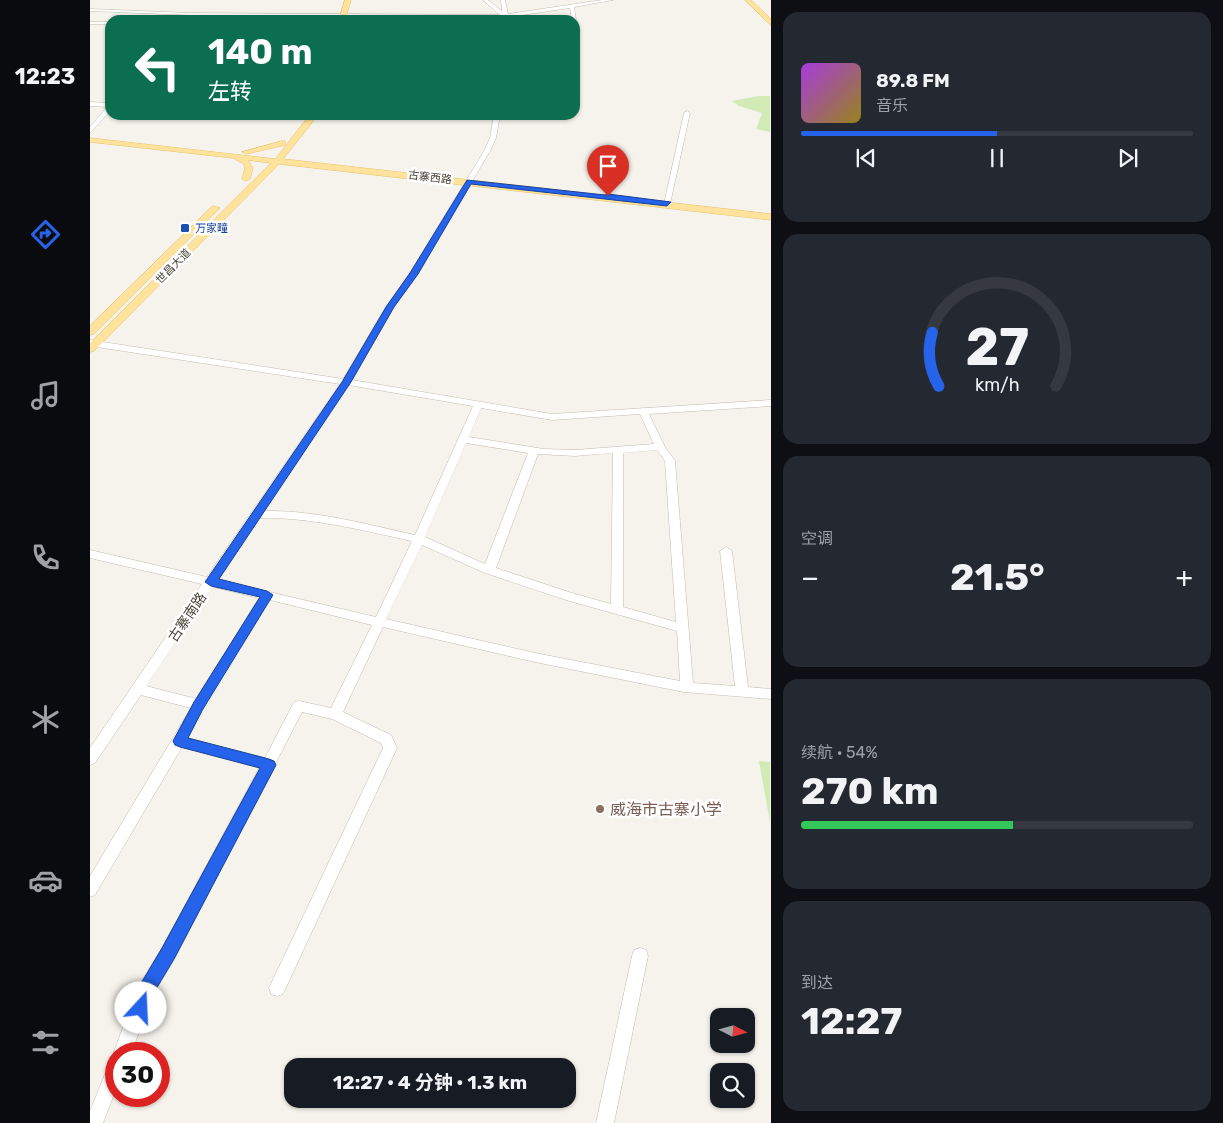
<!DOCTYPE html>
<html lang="zh">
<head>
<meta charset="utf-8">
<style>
	body { margin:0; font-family:Rubik,"Noto Sans SC",sans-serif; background:#242831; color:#f1f3f6; height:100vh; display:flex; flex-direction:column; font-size:19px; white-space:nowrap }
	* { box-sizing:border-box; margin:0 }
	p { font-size:16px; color:#9ea1a6 }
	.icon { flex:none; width:28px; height:28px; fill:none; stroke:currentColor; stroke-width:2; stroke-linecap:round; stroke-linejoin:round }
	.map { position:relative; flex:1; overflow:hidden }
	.sheet { display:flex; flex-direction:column; gap:12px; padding:12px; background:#0d0f14; width:452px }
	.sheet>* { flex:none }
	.top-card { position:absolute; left:15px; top:15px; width:475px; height:105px; border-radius:15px; box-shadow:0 1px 4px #0004; background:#0b6e4f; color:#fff; overflow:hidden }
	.needle { width:32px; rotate:96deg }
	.controls { position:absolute; left:620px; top:1008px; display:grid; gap:10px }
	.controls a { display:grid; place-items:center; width:45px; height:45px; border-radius:10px; background:#171b24; box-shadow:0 1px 4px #0004; font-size:25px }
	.speed { position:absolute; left:15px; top:1042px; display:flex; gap:10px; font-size:25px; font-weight:700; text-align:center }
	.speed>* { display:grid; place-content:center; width:65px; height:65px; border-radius:50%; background:#171b24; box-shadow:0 1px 4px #0004; line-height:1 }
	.speed .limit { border:8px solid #d22; background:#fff; color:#111 }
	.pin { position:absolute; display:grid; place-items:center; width:42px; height:42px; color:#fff; margin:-51px -21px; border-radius:50% 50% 50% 0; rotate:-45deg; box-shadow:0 0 5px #0007 }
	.pin .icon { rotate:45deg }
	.me { position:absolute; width:55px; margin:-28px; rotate:20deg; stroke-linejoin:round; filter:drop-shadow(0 0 4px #0008) }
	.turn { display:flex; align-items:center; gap:18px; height:105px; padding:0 20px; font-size:22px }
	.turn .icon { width:65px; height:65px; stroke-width:2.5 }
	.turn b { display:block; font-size:35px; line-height:42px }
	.big { font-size:38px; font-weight:700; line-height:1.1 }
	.sheet .card { flex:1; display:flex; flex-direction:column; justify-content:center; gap:8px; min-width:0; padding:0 18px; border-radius:15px; background:#242831 }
	.sheet .dial { align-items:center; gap:0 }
	.dial svg { height:130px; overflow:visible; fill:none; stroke:#363941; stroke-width:7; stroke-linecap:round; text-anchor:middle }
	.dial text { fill:#f1f3f6; stroke:none }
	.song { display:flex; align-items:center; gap:15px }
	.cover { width:60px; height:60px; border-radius:8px; background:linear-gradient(135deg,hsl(280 70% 55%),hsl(50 70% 35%)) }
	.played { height:5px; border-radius:2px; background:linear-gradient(90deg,#2563eb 50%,#363941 50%) }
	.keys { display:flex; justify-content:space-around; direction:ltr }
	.heat { display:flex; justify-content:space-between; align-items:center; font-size:28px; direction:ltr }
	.charge { height:8px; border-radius:4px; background:linear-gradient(90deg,#34c759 54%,#363941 0) }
	.trip { position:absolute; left:194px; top:1058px; width:292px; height:50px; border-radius:15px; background:#171b24; box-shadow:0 1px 4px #0004; font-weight:700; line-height:50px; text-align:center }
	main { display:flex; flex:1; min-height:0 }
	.tabs { display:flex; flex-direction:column; width:90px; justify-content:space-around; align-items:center; background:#090b0e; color:#9ea1a6 }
	.tabs .icon { width:35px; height:35px }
	.tabs .active { color:#2563eb }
	.tabs b { font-size:22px; color:#f1f3f6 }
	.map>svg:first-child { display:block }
	.green { fill:#d2eab5 }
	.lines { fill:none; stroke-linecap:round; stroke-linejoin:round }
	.minor-casing { stroke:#c2bbae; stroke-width:1 }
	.major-casing { stroke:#e6c16a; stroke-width:1 }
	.minor { fill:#fff; fill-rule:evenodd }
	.major { fill:#ffe39c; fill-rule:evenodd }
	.route { fill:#2563eb; stroke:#184099 }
	.transit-dot { fill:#1a4fb4; stroke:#fff; stroke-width:2 }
	.education-dot { fill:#8d6e63; stroke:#fff; stroke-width:2 }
	.labels { text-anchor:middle; stroke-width:5; stroke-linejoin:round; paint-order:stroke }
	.far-street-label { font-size:11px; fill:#4b4439; stroke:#fff }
	.far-transit-label { font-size:11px; fill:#164399; stroke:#fff; text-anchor:start }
	.street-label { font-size:14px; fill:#4b4439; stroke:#fff }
	.near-education-label { font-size:16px; fill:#785e54; stroke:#fff; text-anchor:start }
</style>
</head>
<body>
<main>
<nav class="tabs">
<b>12:23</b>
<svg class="icon active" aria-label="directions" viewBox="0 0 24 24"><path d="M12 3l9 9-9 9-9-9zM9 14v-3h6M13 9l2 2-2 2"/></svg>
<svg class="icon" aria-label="music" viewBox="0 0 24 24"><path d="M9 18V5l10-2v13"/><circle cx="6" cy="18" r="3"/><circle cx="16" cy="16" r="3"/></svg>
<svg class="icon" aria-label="phone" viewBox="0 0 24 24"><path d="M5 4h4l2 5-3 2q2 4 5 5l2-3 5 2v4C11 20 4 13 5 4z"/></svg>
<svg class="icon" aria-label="climate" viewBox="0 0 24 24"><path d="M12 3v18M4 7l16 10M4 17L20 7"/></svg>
<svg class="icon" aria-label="car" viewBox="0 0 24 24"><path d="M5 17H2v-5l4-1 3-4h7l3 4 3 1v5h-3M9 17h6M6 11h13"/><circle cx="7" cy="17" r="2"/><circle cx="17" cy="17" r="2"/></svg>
<svg class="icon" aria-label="filters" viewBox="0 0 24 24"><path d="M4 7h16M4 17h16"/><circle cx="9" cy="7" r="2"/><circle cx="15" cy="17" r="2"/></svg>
</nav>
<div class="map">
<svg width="681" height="1123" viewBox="0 0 681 1123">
	<rect width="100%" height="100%" fill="#f6f3ec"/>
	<path class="green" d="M668,96h12v36l-14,-3 6,-16 -23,-7 -7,-5z
		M669,761l11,1v60z"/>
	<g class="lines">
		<defs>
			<path id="minor" d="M393,0h5l14,11 -1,-11h4l3,14 94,-14h11l-39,7 2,13 -1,1 -3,-1 -2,-12 -62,9v3h-4l-1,-3 -312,-2 -101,-4v-2l101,4 309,2z
				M0,22h20v2h-20z
				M0,102l20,1v8l-20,22v-6l17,-20 -17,-1z
				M597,111l3,2 -20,91 -3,2 -3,-2 20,-91z
				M185,115h25l6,2 -3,2z
				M404,115h6l-4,23 -6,13 -72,123 -24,33 -42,73 200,34 219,-14v6l-122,8 16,33 10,14 18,222 42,3 -15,-135 6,-4 6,4 16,136 23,2v10l-87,-7 -149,-30 -152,-35 -40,85 48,23 6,13 -114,246 -6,2 -6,-2 -2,-6 114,-240 -2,-5 -49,-24 -30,-7 -128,248 -22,36 -21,58h-15v35l-13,34h-13v-12l20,-49 6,-3 -3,-5 26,-69 23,-37 97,-180 -77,-21 -87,148 -5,2v-21l101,-168 -50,-13 -46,68 -5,2v-17l112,-164 -112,-26v-8l117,27 133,-193 -250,-38v-6l253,39 43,-72 24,-34 74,-122 6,-13zM258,385l125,21 -58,129c-50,-11 -100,-25 -151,-24zM391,408l71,12 88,-6 14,30 -79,6 -31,-1 -75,-12zM376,443l62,10 -43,111 -60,-27zM567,450l8,11 11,161 -53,-15v-154zM523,453l-2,151 -39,-11 -76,-25 42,-114 37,2zM169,518c52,-1 102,12 153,23l-36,76 -158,-37zM332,545l63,28 81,27 111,31 3,50 -145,-28 -149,-34zM123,587l46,11 -62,101 -51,-13zM180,600l102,25 -41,83 -32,-7 -5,1 -29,56 -77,-20z
				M550,948l6,2 2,6 -34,167h-18l36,-167 2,-6z"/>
			<path id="major" d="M255,0h6l-6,20h-6z
				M655,0h6l20,19v6z
				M220,115h8l-35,44 488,55v6l-492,-56 -185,187 -4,1v-9l181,-180 -23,-3 5,8 -3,11 -4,2 -4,-2 3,-11 -1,-4 -11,-6 -143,-16v-4l185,21z
				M192,141h3v4l-39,9 -4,-2z
				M123,206l7,2 -126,126 -4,1v-9z"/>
		</defs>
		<use href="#minor" class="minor-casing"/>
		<use href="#major" class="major-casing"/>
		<use href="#minor" class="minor"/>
		<use href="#major" class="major"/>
	</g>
	<path class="route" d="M377,180l138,15 3,-1 63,8 -4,4 -196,-22 -53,90 -24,33 -43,75 -132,197 48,12 6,4 -70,114 -15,29 81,21 5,2 2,4 -102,194 -21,35 -6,20 -6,2 -6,-2 -3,-6 8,-23 22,-37 98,-180 -80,-21 -5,-2 -2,-4 21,-39 66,-105 -49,-11 -6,-4 137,-200 44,-75 24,-34z"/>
	<rect class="transit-dot" x="90" y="223" width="10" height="10" rx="2.5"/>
	<circle class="education-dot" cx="510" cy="809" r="5"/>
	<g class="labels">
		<g class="far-street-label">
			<text transform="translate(340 177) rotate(7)" y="4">古寨西路</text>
			<text transform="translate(83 266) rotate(-45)" y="4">世昌大道</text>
		</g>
		<g class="far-transit-label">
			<text x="105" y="232">万家疃</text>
		</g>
		<g class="street-label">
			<text transform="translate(97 617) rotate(-56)" y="5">古寨南路</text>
		</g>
		<g class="near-education-label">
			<text x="520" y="815">威海市古寨小学</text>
		</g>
	</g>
</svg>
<div class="controls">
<a><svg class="needle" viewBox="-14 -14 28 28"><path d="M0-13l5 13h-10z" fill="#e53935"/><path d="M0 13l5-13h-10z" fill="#9ea1a6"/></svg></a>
<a><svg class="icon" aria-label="search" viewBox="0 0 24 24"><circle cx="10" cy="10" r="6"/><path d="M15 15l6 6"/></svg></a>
</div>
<div class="speed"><div class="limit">30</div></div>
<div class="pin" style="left:518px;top:196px;background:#d93025"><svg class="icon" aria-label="arrive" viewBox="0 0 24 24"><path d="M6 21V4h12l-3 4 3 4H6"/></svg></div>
<svg class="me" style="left:51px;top:1008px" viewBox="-20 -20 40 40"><circle r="19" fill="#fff"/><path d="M0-13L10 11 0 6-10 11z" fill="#2563eb"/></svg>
<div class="trip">12:27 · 4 分钟 · 1.3 km</div>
<div class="top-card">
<div class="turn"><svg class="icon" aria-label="left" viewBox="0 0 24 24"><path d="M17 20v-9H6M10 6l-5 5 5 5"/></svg><div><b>140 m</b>左转</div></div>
</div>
</div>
<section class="sheet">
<div class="card">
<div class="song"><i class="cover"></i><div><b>89.8 FM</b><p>音乐</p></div></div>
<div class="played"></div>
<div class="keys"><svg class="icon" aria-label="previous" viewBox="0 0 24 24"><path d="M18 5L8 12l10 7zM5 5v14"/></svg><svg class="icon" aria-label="pause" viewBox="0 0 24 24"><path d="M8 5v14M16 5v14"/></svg><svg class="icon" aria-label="next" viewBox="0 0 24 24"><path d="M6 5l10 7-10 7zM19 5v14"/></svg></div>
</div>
<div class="card dial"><svg viewBox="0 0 100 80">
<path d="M14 69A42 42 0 1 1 86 69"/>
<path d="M14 69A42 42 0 0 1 10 36" stroke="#2563eb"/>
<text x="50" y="56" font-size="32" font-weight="700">27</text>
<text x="50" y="72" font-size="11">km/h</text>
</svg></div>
<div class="card"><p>空调</p>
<div class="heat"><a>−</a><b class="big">21.5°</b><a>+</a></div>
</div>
<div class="card"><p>续航 · 54%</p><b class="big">270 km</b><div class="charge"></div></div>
<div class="card"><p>到达</p><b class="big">12:27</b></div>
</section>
</main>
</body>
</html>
